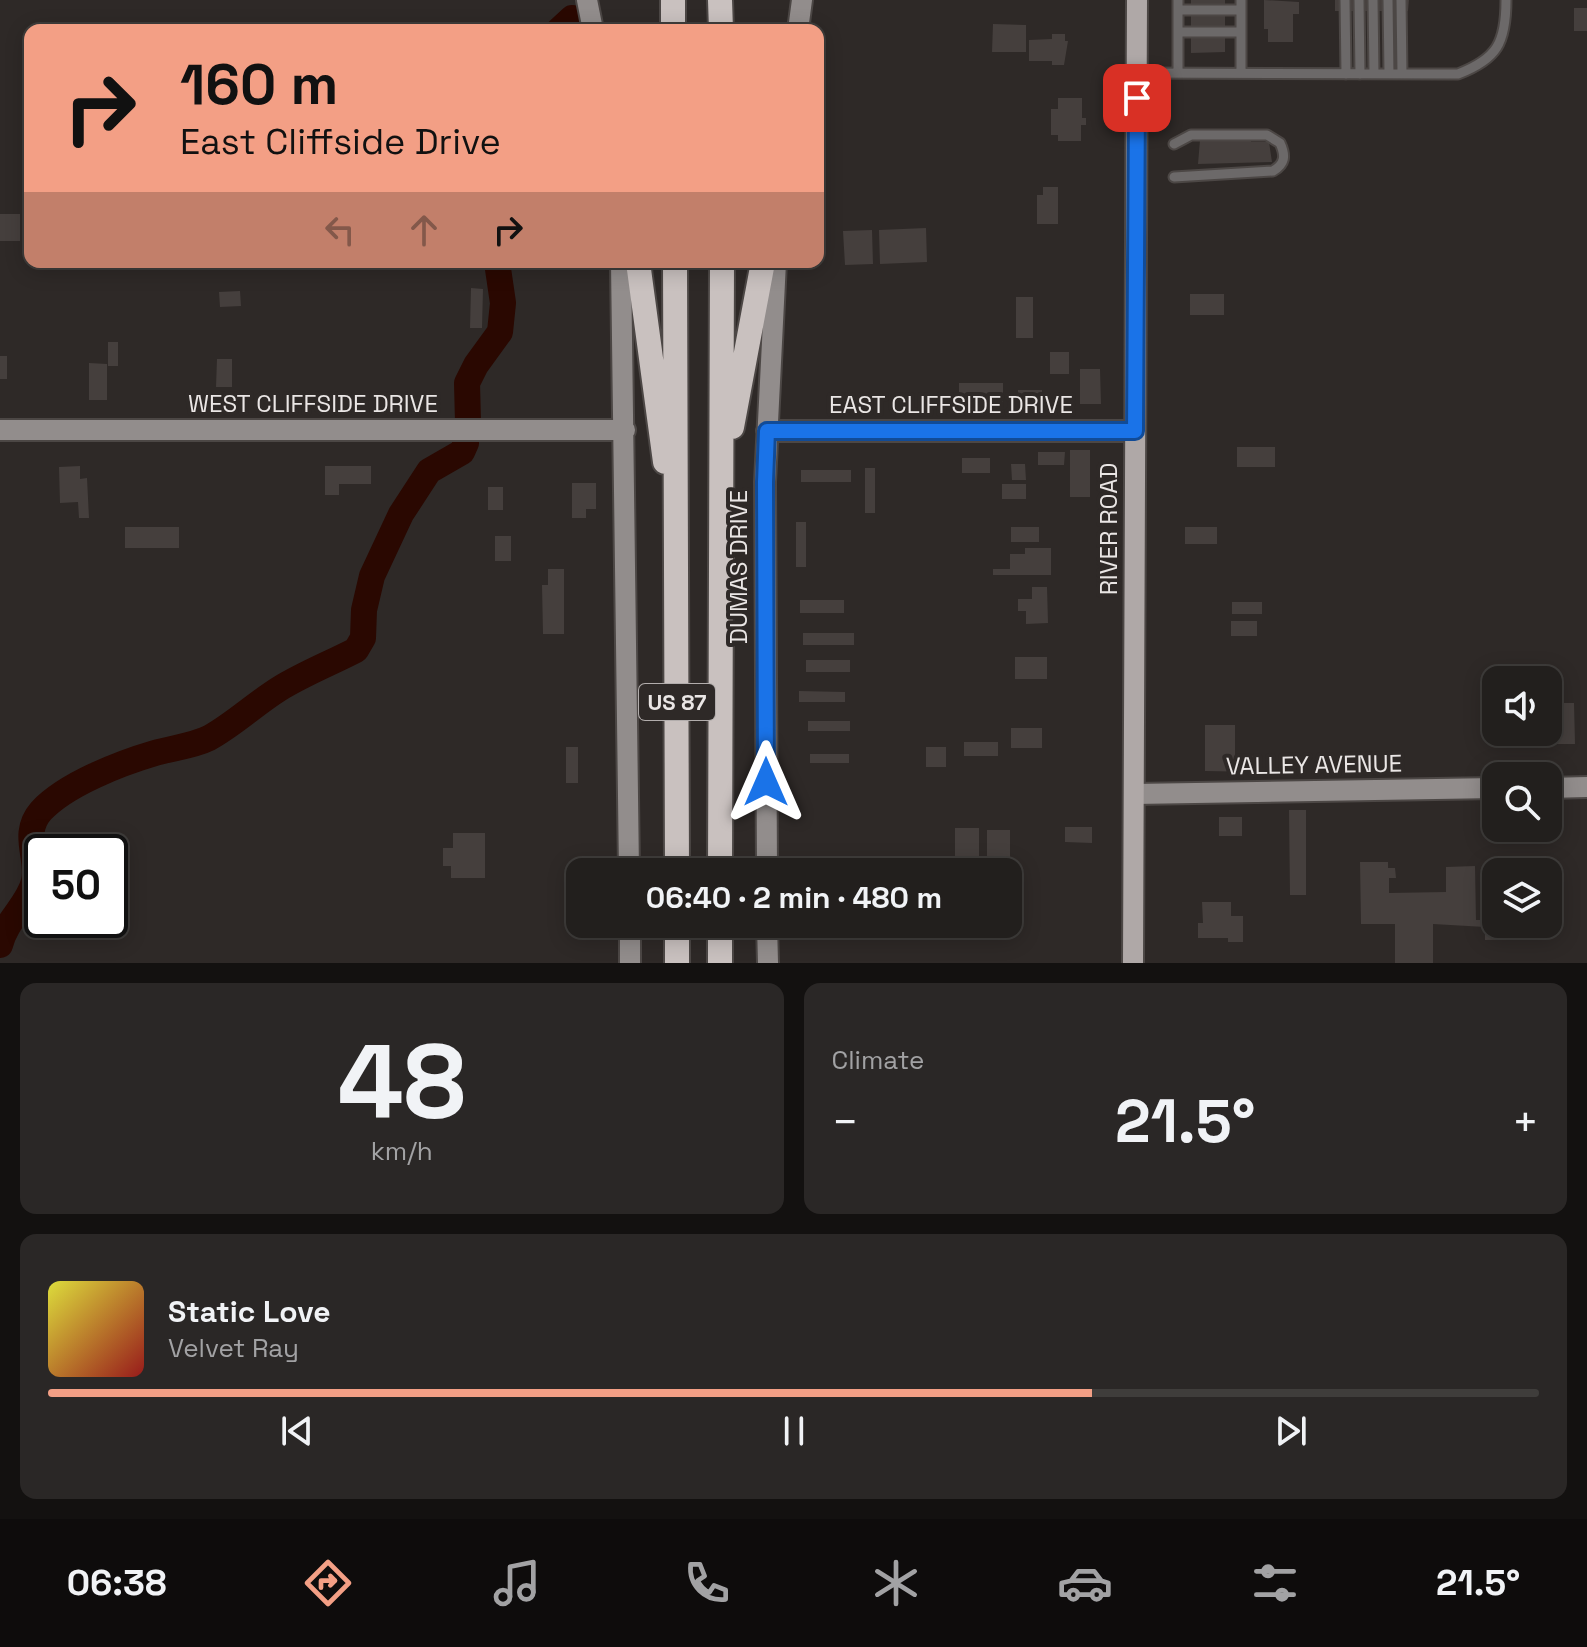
<!DOCTYPE html>
<html lang="en">
<head>
<meta charset="utf-8">
<style>
	body { margin:0; font-family:"Space Grotesk",sans-serif; background:#2a2726; color:#f1f3f6; height:100vh; display:flex; flex-direction:column; font-size:30px; white-space:nowrap }
	* { box-sizing:border-box; margin:0 }
	p { font-size:26px; color:#a2a2a4 }
	.icon { flex:none; width:44px; height:44px; fill:none; stroke:currentColor; stroke-width:2; stroke-linecap:round; stroke-linejoin:round }
	.map { position:relative; height:963px; overflow:hidden }
	.drawer { display:flex; flex-direction:column; gap:20px; padding:20px; background:#131110; flex:1 }
	.drawer>* { flex:none }
	.top-card { position:absolute; left:24px; top:24px; width:800px; height:244px; border-radius:16px; box-shadow:0 4px 20px #0003,0 0 0 2px #3f3d3b; background:#f39f85; color:#111; overflow:hidden }
	.fabs { position:absolute; left:1482px; top:666px; display:grid; gap:16px }
	.fabs a { display:grid; place-items:center; width:80px; height:80px; border-radius:16px; background:#221f1d; box-shadow:0 4px 20px #0003,0 0 0 2px #3f3d3b; font-size:40px }
	.speed { position:absolute; left:24px; top:834px; display:flex; gap:16px; font-size:40px; font-weight:700; text-align:center }
	.speed>* { display:grid; place-content:center; width:104px; height:104px; border-radius:50%; background:#221f1d; box-shadow:0 4px 20px #0003,0 0 0 2px #3f3d3b; line-height:1 }
	.speed .limit { border:4px solid #111; border-radius:12px; background:#fff; color:#111 }
	.pin { position:absolute; display:grid; place-items:center; width:68px; height:68px; color:#fff; margin:-34px; border-radius:16px; box-shadow:0 4px 12px #0006 }
	.me { position:absolute; width:88px; margin:-44px; rotate:0deg; stroke-linejoin:round; filter:drop-shadow(0 0 6px #0008) }
	.turn { display:flex; align-items:center; gap:28px; height:168px; padding:0 24px; font-size:36px }
	.turn .icon { width:104px; height:104px; stroke-width:2.5 }
	.turn b { display:block; font-size:56px; line-height:68px }
	.lanes { display:flex; align-items:center; height:76px; padding:0 24px; background:#0003; justify-content:center; gap:40px; direction:ltr }
	.lanes .off { opacity:.35 }
	.big { font-size:60px; font-weight:800; line-height:1.1 }
	.drawer .widget { flex:1; display:flex; flex-direction:column; justify-content:center; gap:12px; min-width:0; padding:0 28px; border-radius:16px; background:#2a2726 }
	.drawer .dial { align-items:center; gap:0 }
	.dial b { font-size:104px; line-height:1 }
	.song { display:flex; align-items:center; gap:24px }
	.cover { width:96px; height:96px; border-radius:12px; background:linear-gradient(135deg,hsl(60 70% 55%),hsl(0 70% 35%)) }
	.played { height:8px; border-radius:4px; background:linear-gradient(90deg,#f39f85 70%,#3f3d3b 70%) }
	.keys { display:flex; justify-content:space-around; direction:ltr }
	.heat { display:flex; justify-content:space-between; align-items:center; font-size:44px; direction:ltr }
	.drawer .tiles { flex:1; display:grid; gap:20px; grid-template-columns:1fr 1fr }
	.widget:last-child { grid-column:span 2 }
	.trip { position:absolute; left:566px; top:858px; width:456px; height:80px; border-radius:16px; background:#221f1d; box-shadow:0 4px 20px #0003,0 0 0 2px #3f3d3b; font-weight:800; line-height:80px; text-align:center }
	.dock { display:flex; height:128px; justify-content:space-around; align-items:center; background:#0e0c0c; color:#a2a2a4 }
	.dock .icon { width:56px; height:56px }
	.dock .active { color:#f39f85 }
	.dock b { font-size:36px; color:#f1f3f6 }
	.map>svg:first-child { display:block }
	.lines { fill:none; stroke-linecap:round; stroke-linejoin:round }
	.river { stroke:#2a0801; stroke-width:26 }
	.building { fill:#453f3d }
	.lane-casing { stroke:#4c4745; stroke-width:13 }
	.secondary-casing { stroke:#4c4745; stroke-width:24 }
	.primary-casing { stroke:#4c4745; stroke-width:24 }
	.highway-casing { stroke:#4c4745; stroke-width:28 }
	.lane { stroke:#6c6969; stroke-width:9 }
	.secondary { stroke:#928d8c; stroke-width:20 }
	.primary { stroke:#afa8a7; stroke-width:20 }
	.highway { stroke:#c9c1bf; stroke-width:24 }
	.route-casing { stroke:#114b97; stroke-width:20 }
	.route { stroke:#1a73e8; stroke-width:14 }
	.labels { text-anchor:middle; stroke-width:8; stroke-linejoin:round; paint-order:stroke }
	.shield { fill:#2e2927; stroke:#b2adac; stroke-width:2 }
	.shield-label { font-size:22px; font-weight:bold; fill:#eae6e5 }
	.street-label { font-size:24px; fill:#eae6e5; stroke:#2e2927 }
</style>
</head>
<body>
<div class="map">
<svg width="1587" height="963" viewBox="0 0 1587 963">
	<rect width="100%" height="100%" fill="#2e2927"/>
	<g class="lines">
		<path class="river" d="M559,30l13,-12
			M468,422l-1,-39 9,-18 24,-33 3,-29 -6,-41
			M0,945c7,-27 29,-41 34,-64 5,-24 -13,-47 7,-70 25,-27 80,-48 114,-58 17,-5 38,-7 54,-15 24,-13 46,-34 70,-49 24,-15 52,-26 77,-39l7,-12 1,-28 8,-34 29,-62 28,-43 33,-19 4,-9"/>
	</g>
	<path class="building" d="M1191,0h34v52l-34,1z
		M1264,0l35,2v12h-6v28h-25v-13h-4z
		M1335,0h74l-1,11h-73z
		M1574,8h13v23h-13z
		M993,24l33,1v27h-34z
		M1052,34h13v7h3l-4,24h-12v-4h-23v-21l23,-1z
		M1058,98h24v20h4v7h-5v16h-23v-6h-7v-26h7z
		M1235,136v4l16,-3v5h18l3,20 -74,2 2,-24z
		M1043,187h15v37h-21v-29h6z
		M0,214h20v27h-20z
		M926,228l1,34 -47,2 -1,-34z
		M872,230l1,34 -28,1 -2,-34z
		M471,288l12,1 -1,39h-12z
		M240,291l1,15 -21,1 -1,-15z
		M1190,294h34v21h-34z
		M1016,297h17v41h-17z
		M108,342h10v24h-10z
		M1050,352h19v22h-19z
		M0,356h7v23h-7z
		M217,359h15v28h-16z
		M89,363l18,1v36h-18z
		M1080,369h20l1,35h-21z
		M959,383h44v20h-33v11h-11z
		M1018,390h24v16h-24z
		M1237,447h38v20h-38z
		M1070,450h20v47h-20z
		M1038,452h27l-1,13h-26z
		M962,458h28v15h-28z
		M1011,464h14l1,16h-14z
		M80,466v13l7,-1 2,40h-10l-1,-16 -18,1 -1,-36z
		M325,466h46v18h-32v11h-14z
		M865,468h10v45h-10z
		M801,470h50v12h-50z
		M572,483h24v26h-10v9h-14z
		M1002,484h24v15h-24z
		M488,487h15v23h-15z
		M796,522h10v45h-10z
		M125,527h54v21h-54z
		M1011,527h28v15h-28z
		M1185,527h32v17h-32z
		M495,536h16v25h-16z
		M1025,548h26v27h-58v-6h17v-15h15z
		M548,569h16v65h-21l-1,-49h6z
		M1032,587h15l1,36 -22,1v-13h-8v-12h14z
		M800,600h44v13h-44z
		M1232,602h30v12h-30z
		M1231,621h26v15h-26z
		M803,633h51v12h-51z
		M1015,657h32v22h-32z
		M806,660h44v12h-44z
		M799,691l46,1v10h-46z
		M1555,703h19l1,41h-20z
		M808,721h42v10h-42z
		M1205,725h30v30l24,1v16l-54,-1z
		M1011,728h31v20h-31z
		M964,742h34v14h-34z
		M566,747h12v36h-12z
		M926,747h20v20h-20z
		M810,754h39v9h-39z
		M1289,810h17v85h-16z
		M1219,817h23v19h-23z
		M1065,827h27v16l-27,-1z
		M955,828h24v41h-24z
		M987,830h23v33h-23z
		M453,833h32v45h-34v-12h-8v-18h10z
		M1360,862h28v6h7l1,10h-7v15l57,-1v-25l29,-1 1,54h20v4h50v15l-61,1v-13l-52,-3v39h-38v-39h-34z
		M1202,902h29v14h12v26h-15v-4h-30v-15h5z"/>
	<g class="lines">
		<defs>
			<path id="lane" d="M1178,0v73
				M1241,0v73
				M1345,0l1,74
				M1359,0l1,74
				M1373,0l1,74
				M1388,0l1,74
				M1401,0l1,74
				M1178,10h63
				M1178,32h63
				M1137,73l321,1c39,-15 48,-31 48,-74
				M1174,177l99,-6c12,-7 13,-15 7,-28l-13,-8h-76l-17,9"/>
			<path id="secondary" d="M587,0l6,30
				M798,30l4,-30
				M621,262l8,610
				M0,430h625
				M767,431h368
				M1548,788l39,-1
				M1134,794l362,-6
				M767,872l-2,-390 11,-220
				M630,924v39
				M767,924l1,39"/>
			<path id="primary" d="M1133,963l4,-963"/>
			<path id="highway" d="M673,0v30
				M720,0l1,30
				M638,262l27,200
				M675,262l2,610
				M732,427l31,-165
				M720,872l2,-610
				M677,924v39
				M720,963v-39"/>
		</defs>
		<use href="#lane" class="lane-casing"/>
		<use href="#secondary" class="secondary-casing"/>
		<use href="#primary" class="primary-casing"/>
		<use href="#highway" class="highway-casing"/>
		<use href="#lane" class="lane"/>
		<use href="#secondary" class="secondary"/>
		<use href="#primary" class="primary"/>
		<use href="#highway" class="highway"/>
	</g>
	<g class="lines">
		<defs>
			<path id="route" d="M766,782l-1,-300 2,-51h368l2,-333"/>
		</defs>
		<use href="#route" class="route-casing"/>
		<use href="#route" class="route"/>
	</g>
	<g class="labels">
		<rect class="shield" x="639" y="684" width="76" height="36" rx="6"/>
		<g class="shield-label">
			<text x="677" y="710">US 87</text>
		</g>
		<g class="street-label">
			<text x="313" y="412">WEST CLIFFSIDE DRIVE</text>
			<text x="951" y="413">EAST CLIFFSIDE DRIVE</text>
			<text transform="translate(1109 529) rotate(-90)" y="8">RIVER ROAD</text>
			<text transform="translate(739 567) rotate(-90)" y="8">DUMAS DRIVE</text>
			<text transform="translate(1314 765) rotate(-1)" y="8">VALLEY AVENUE</text>
		</g>
	</g>
</svg>
<div class="fabs">
<a><svg class="icon" aria-label="sound" viewBox="0 0 24 24"><path d="M4 9h4l5-4v14l-5-4H4zM17 9q2 3 0 6"/></svg></a>
<a><svg class="icon" aria-label="search" viewBox="0 0 24 24"><circle cx="10" cy="10" r="6"/><path d="M15 15l6 6"/></svg></a>
<a><svg class="icon" aria-label="layers" viewBox="0 0 24 24"><path d="M12 4l9 5-9 5-9-5zM3 14l9 5 9-5"/></svg></a>
</div>
<div class="speed"><div class="limit">50</div></div>
<div class="pin" style="left:1137px;top:98px;background:#d93025"><svg class="icon" aria-label="arrive" viewBox="0 0 24 24"><path d="M6 21V4h12l-3 4 3 4H6"/></svg></div>
<svg class="me" style="left:766px;top:782px" viewBox="-20 -20 40 40"><path d="M0-17L14 15 0 8-14 15z" fill="#1a73e8" stroke="#fff" stroke-width="4"/></svg>
<div class="trip">06:40 · 2 min · 480 m</div>
<div class="top-card">
<div class="turn"><svg class="icon" aria-label="right" viewBox="0 0 24 24"><path d="M7 20v-9h11M14 6l5 5-5 5"/></svg><div><b>160 m</b>East Cliffside Drive</div></div>
<div class="lanes"><svg class="icon off" aria-label="left" viewBox="0 0 24 24"><path d="M17 20v-9H6M10 6l-5 5 5 5"/></svg><svg class="icon off" aria-label="ahead" viewBox="0 0 24 24"><path d="M12 20V5M6 11l6-6 6 6"/></svg><svg class="icon" aria-label="right" viewBox="0 0 24 24"><path d="M7 20v-9h11M14 6l5 5-5 5"/></svg></div>
</div>
</div>
<section class="drawer">
<div class="tiles">
<div class="widget dial"><b>48</b><p>km/h</p></div>
<div class="widget"><p>Climate</p>
<div class="heat"><a>−</a><b class="big">21.5°</b><a>+</a></div>
</div>
<div class="widget">
<div class="song"><i class="cover"></i><div><b>Static Love</b><p>Velvet Ray</p></div></div>
<div class="played"></div>
<div class="keys"><svg class="icon" aria-label="previous" viewBox="0 0 24 24"><path d="M18 5L8 12l10 7zM5 5v14"/></svg><svg class="icon" aria-label="pause" viewBox="0 0 24 24"><path d="M8 5v14M16 5v14"/></svg><svg class="icon" aria-label="next" viewBox="0 0 24 24"><path d="M6 5l10 7-10 7zM19 5v14"/></svg></div>
</div>
</div>
</section>
<nav class="dock">
<b>06:38</b>
<svg class="icon active" aria-label="directions" viewBox="0 0 24 24"><path d="M12 3l9 9-9 9-9-9zM9 14v-3h6M13 9l2 2-2 2"/></svg>
<svg class="icon" aria-label="music" viewBox="0 0 24 24"><path d="M9 18V5l10-2v13"/><circle cx="6" cy="18" r="3"/><circle cx="16" cy="16" r="3"/></svg>
<svg class="icon" aria-label="phone" viewBox="0 0 24 24"><path d="M5 4h4l2 5-3 2q2 4 5 5l2-3 5 2v4C11 20 4 13 5 4z"/></svg>
<svg class="icon" aria-label="climate" viewBox="0 0 24 24"><path d="M12 3v18M4 7l16 10M4 17L20 7"/></svg>
<svg class="icon" aria-label="car" viewBox="0 0 24 24"><path d="M5 17H2v-5l4-1 3-4h7l3 4 3 1v5h-3M9 17h6M6 11h13"/><circle cx="7" cy="17" r="2"/><circle cx="17" cy="17" r="2"/></svg>
<svg class="icon" aria-label="filters" viewBox="0 0 24 24"><path d="M4 7h16M4 17h16"/><circle cx="9" cy="7" r="2"/><circle cx="15" cy="17" r="2"/></svg>
<b>21.5°</b>
</nav>
</body>
</html>
